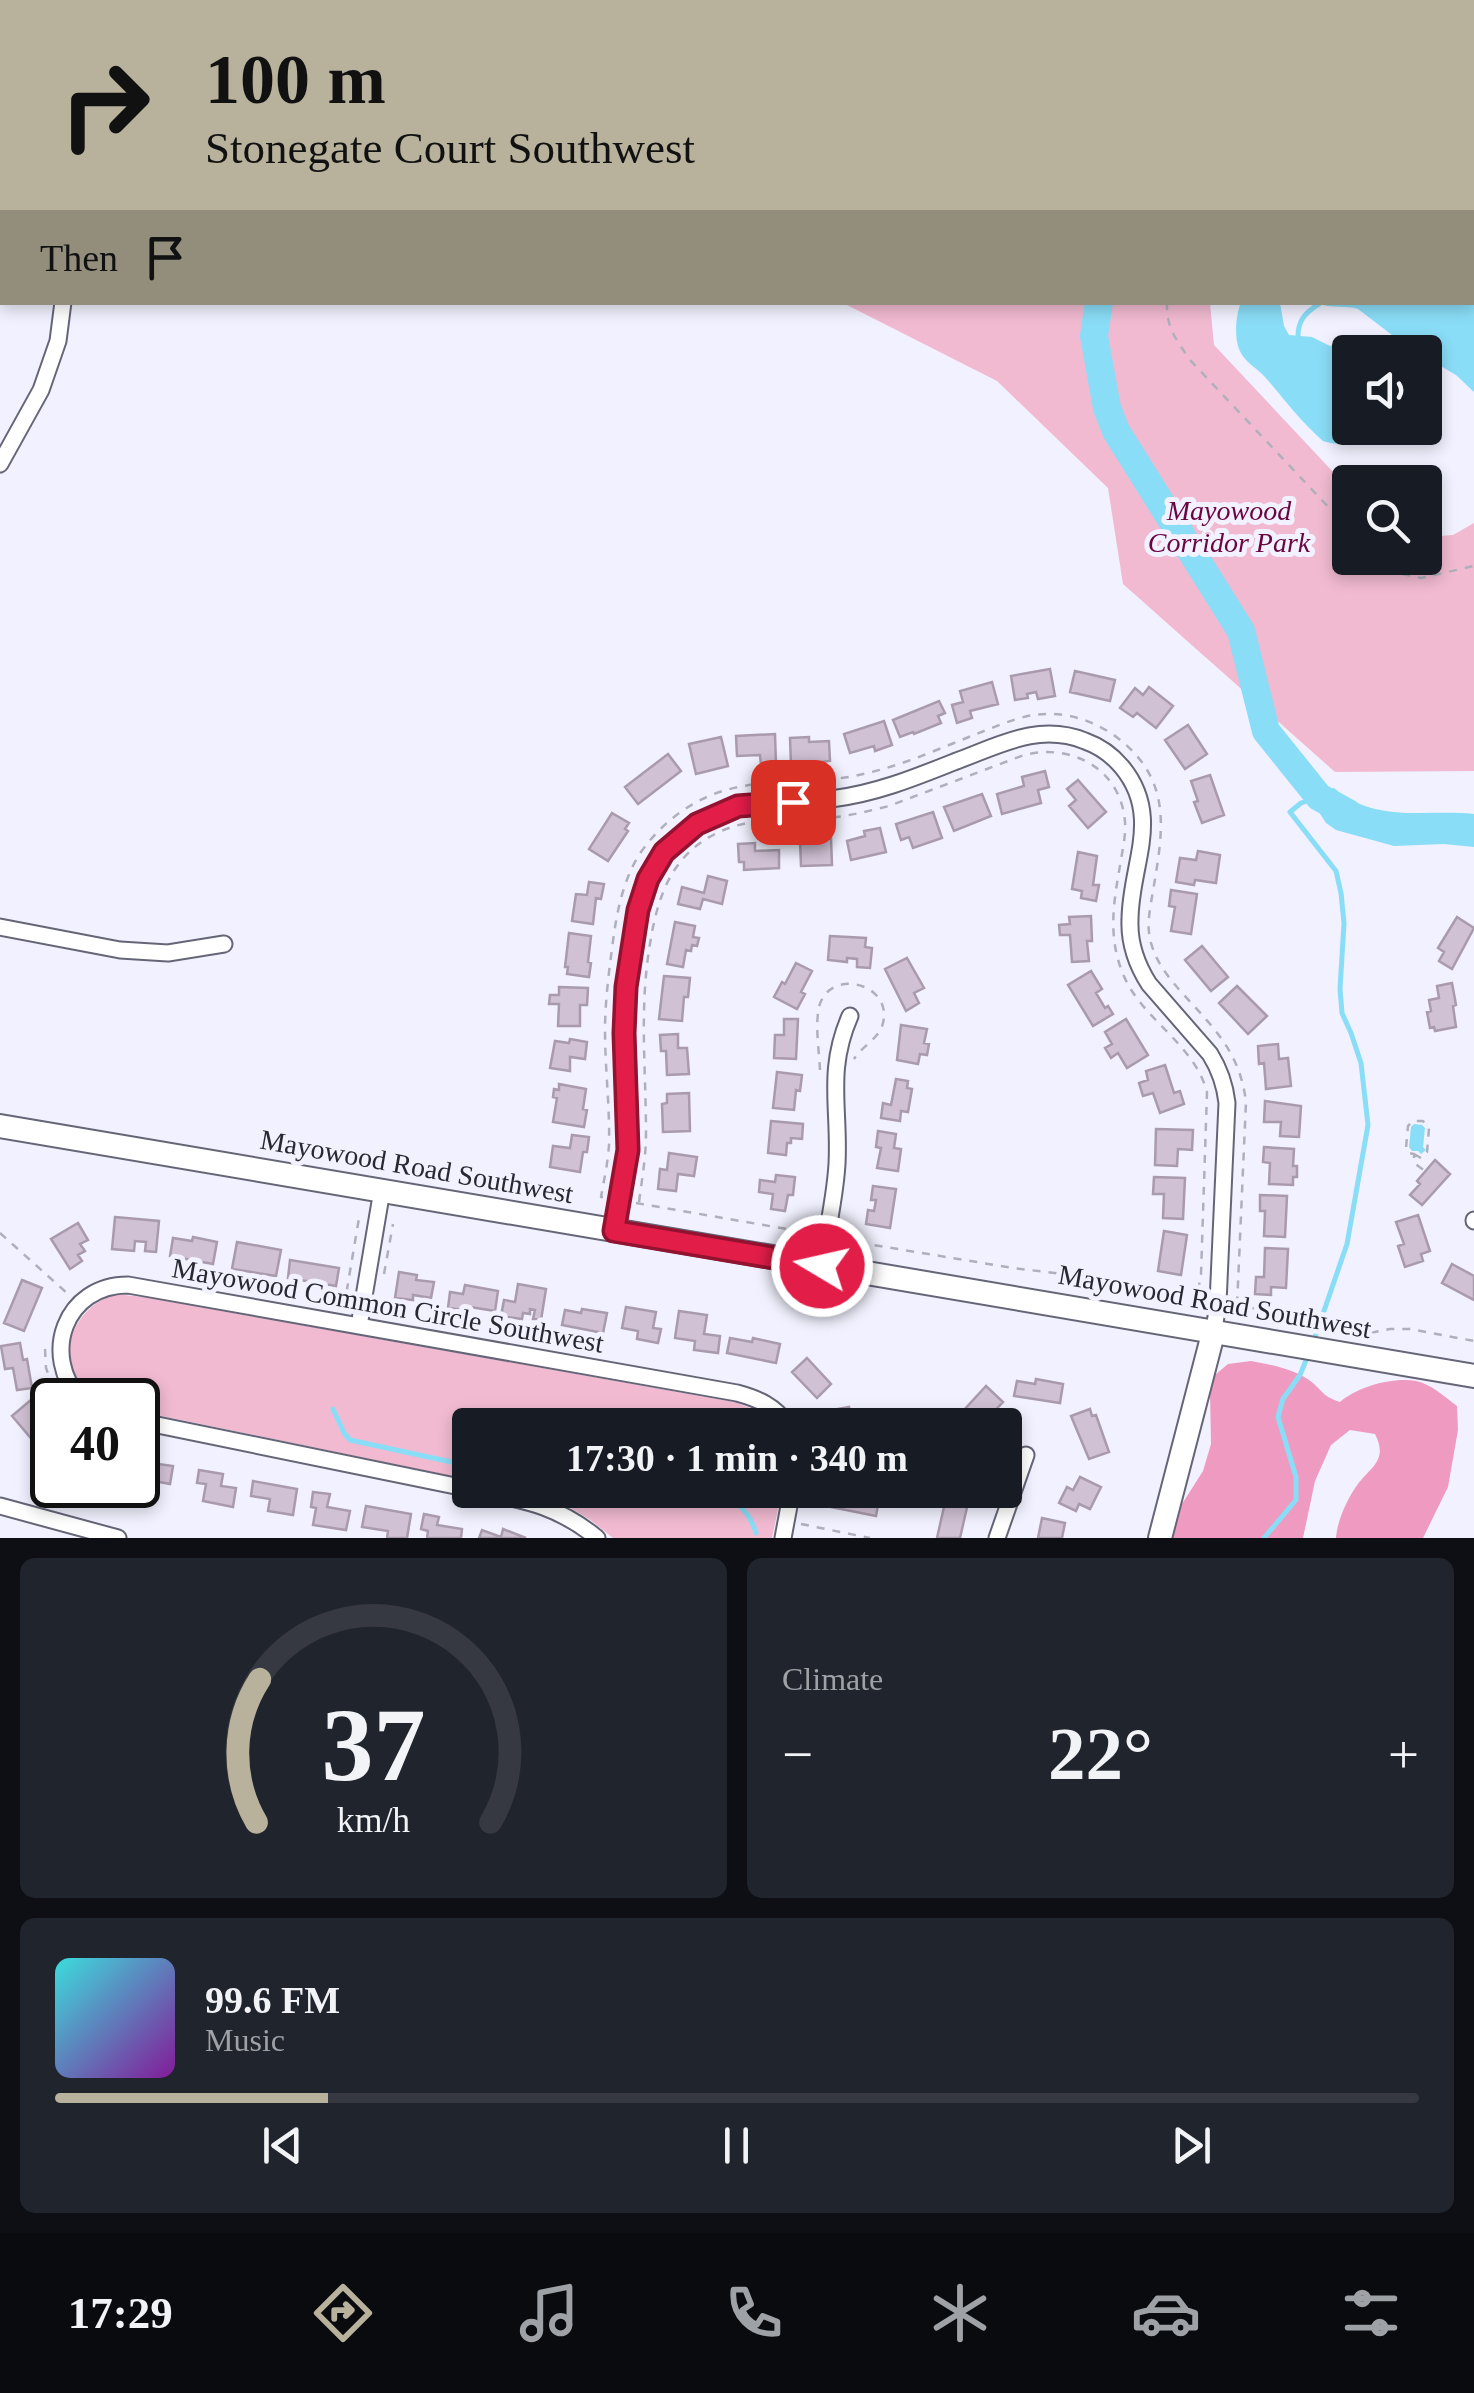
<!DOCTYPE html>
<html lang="en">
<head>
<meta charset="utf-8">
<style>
	body { margin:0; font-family:Georgia,serif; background:#20242c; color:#f1f3f6; height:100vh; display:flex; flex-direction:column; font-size:38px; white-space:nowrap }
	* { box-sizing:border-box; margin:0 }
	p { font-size:32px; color:#9ea1a6 }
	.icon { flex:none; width:55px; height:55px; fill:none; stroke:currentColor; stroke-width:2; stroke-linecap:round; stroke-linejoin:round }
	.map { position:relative; height:1538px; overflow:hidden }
	.panel { display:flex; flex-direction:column; gap:20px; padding:20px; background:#0d0f14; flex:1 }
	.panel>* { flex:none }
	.guide { position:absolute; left:0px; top:0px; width:1475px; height:305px; box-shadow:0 5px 15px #0003; background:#b8b19c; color:#111; overflow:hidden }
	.controls { position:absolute; left:1332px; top:335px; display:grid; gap:20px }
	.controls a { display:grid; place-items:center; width:110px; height:110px; border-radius:10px; background:#171b24; box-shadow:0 5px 15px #0003; font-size:50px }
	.speed { position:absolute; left:30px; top:1378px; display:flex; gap:20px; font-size:50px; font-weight:700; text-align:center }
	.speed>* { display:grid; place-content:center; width:130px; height:130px; border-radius:50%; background:#171b24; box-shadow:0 5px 15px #0003; line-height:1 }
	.speed .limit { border:5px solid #111; border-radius:15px; background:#fff; color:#111 }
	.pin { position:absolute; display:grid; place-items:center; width:85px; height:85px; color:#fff; margin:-42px; border-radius:20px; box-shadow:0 5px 15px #0006 }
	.me { position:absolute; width:110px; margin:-55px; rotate:279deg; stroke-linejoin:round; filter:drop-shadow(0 0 8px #0008) }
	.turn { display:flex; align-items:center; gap:35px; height:210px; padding:0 40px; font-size:45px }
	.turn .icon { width:130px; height:130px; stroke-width:2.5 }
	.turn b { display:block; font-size:70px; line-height:85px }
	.then { display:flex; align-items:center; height:95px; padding:0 40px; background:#0003; gap:20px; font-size:38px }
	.big { font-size:75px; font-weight:600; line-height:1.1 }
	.panel .card { flex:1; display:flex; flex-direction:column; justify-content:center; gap:15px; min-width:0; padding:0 35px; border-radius:15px; background:#20242c }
	.panel .dial { align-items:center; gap:0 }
	.dial svg { height:260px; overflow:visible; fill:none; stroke:#363941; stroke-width:7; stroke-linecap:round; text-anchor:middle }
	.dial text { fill:#f1f3f6; stroke:none }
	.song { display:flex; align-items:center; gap:30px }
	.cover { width:120px; height:120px; border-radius:15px; background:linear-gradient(135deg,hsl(180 70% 55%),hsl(290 70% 35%)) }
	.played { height:10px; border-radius:5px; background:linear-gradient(90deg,#b8b19c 20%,#363941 20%) }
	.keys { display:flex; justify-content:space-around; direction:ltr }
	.heat { display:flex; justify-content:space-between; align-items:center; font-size:55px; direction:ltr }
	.panel .tiles { flex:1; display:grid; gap:20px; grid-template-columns:1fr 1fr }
	.card:last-child { grid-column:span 2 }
	.trip { position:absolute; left:452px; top:1408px; width:570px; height:100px; border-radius:10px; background:#171b24; box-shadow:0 5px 15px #0003; font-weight:600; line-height:100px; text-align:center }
	.tab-bar { display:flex; height:160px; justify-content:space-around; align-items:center; background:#090b0e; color:#9ea1a6 }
	.tab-bar .icon { width:70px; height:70px }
	.tab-bar .current { color:#b8b19c }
	.tab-bar b { font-size:45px; color:#f1f3f6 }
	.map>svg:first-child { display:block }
	.green { fill:#f1bad1 }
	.forest { fill:#ef9ac0 }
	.water { fill:#8addf7 }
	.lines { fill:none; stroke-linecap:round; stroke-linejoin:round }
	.stream { stroke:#8addf7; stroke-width:5 }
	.river { stroke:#8addf7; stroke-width:28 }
	.building { fill:#d0c1d4; stroke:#a99bad; stroke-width:2.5 }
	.street-casing { stroke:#656578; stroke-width:19 }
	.secondary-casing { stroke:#656578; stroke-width:26 }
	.path { stroke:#b0b0bc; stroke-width:2.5; stroke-dasharray:8 8; stroke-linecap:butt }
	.street { stroke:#fff; stroke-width:15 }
	.secondary { stroke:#fff; stroke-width:22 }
	.route-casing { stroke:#92132f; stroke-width:25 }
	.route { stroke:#e11d48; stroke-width:18 }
	.labels { text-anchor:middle; stroke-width:10; stroke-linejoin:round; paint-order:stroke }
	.park-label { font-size:28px; font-style:italic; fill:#6b0542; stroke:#f1f1ff }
	.street-label { font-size:28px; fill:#282830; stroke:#f1f1ff }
</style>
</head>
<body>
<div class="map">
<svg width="1474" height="1538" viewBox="0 0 1474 1538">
	<rect width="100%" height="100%" fill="#f1f1ff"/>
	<path class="green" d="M425,0h772l1,2h-766z
		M843,303h367l4,42 136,145v68h75v-21l28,-2 21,-12v248l-139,1 -212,-188 -15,-96 -111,-107z
		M114,1294l30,3 590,105 30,11 12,12h-306v55l-332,-69v-11c-12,0 -30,3 -40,-1 -10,-3 -18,-14 -22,-22 -18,-35 4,-70 38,-83z
		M521,1490h261l-10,48h-159l-24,-19 -28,-17z"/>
	<path class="forest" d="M1251,1361c21,4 45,8 62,22 12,11 10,13 27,19 18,-15 51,-25 76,-21 15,3 29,16 41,25l1,24 -10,57 -25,51h-87c1,-17 12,-41 22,-54 14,-18 30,-24 17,-50l-25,-4 -19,15 -16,36 -12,57h-130l9,-34 21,-33 8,-27 -1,-52 5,-17 13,-11z"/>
	<path class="water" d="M1231,0h243v392l-18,-17 -31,-18v-5l-12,-1 -55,-42c-13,-4 -27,0 -41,-6l155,-1v-300h-242z
		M1241,302l39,1 4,23 5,9 23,2 18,9 15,-4 7,1 10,9h-12v76h11c-11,15 -19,19 -38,13 -22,-19 -39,-42 -58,-64 -9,-10 -21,-15 -26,-28 -5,-14 -3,-34 2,-47z
		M1334,788c42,36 91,21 140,26v33l-30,-3 -50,2 -58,-16 -10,-7 -9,-14 -5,-13z
		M1414,1124l8,1 3,3 -2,19 3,3 -5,4 -3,-3h-6l-3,-4 2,-20z"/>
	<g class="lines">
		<path class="stream" d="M1298,336c0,-16 8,-24 21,-32
			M1313,1343l34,-99 21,-119 -7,-62 -10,-30 -9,-20 -2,-24 4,-66 -3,-30 -5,-22 -46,-59 11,-9 18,-6
			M333,1409l11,24 6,7 120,26
			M717,1490c20,14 32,19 39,43
			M1264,1538l32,-38v-23l-18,-60 5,-18 17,-24 9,-22"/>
		<path class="river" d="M1083,0l1,2
			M1099,302l-5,34 13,72 9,23 125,200 25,100 53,66 29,16"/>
	</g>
	<path class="building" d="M1050,669l5,27 -17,3 -2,-7 -9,2 1,4 -13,2 -4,-24z
		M1075,671l40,9 -5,21 -40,-9z
		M992,682l6,22 -28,7 2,7 -15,5 -5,-18 11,-3 -3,-11z
		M1149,687l24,19 -17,22 -19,-15 -4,4 -13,-9 15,-20 8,7z
		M939,701l6,12 -7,3 3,7 -27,11 -1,-2 -13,5 -7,-17z
		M884,721l8,24 -17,6 -1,-5 -24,7 -6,-19z
		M1188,725l19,29 -22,15 -20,-29z
		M775,734l1,30 -15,1 -1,-10 -23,1 -1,-20z
		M721,737l7,29 -32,8 -7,-30z
		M809,737v5l20,-1 1,20 -39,4 -1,-27z
		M668,754l13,17 -43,33 -13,-17z
		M1045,771l4,16 -11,3 3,13 -39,11 -5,-20 27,-8 -2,-9z
		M1210,775l14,40 -22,8 -8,-21 4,-1 -7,-20z
		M1078,780l28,32 -18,16 -19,-22 7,-6 -9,-11z
		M982,794l9,22 -37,15 -10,-24z
		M933,812l9,26 -29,10 -4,-11 -8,3 -5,-16z
		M612,813l17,10 -4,6 3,2 -20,30 -19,-12z
		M880,828l6,24 -35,8 -4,-19 18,-5 -1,-5z
		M831,838l1,27 -31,1 -1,-26z
		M755,843v8l24,-1v18l-35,2v-8h-5l-1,-18z
		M1198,851l22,4 -4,28 -21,-3 -1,5 -18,-3 4,-24 16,2z
		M1078,852l19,4 -4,29h6l-3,16 -15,-3 1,-7 -10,-2z
		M708,876l19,5 -5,23 -19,-5 -3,10 -22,-5 4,-17 22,6z
		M589,882l15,2 -3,15 -5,-1 -3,26 -21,-3 4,-27 11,1z
		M1171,890l26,4 -6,40 -20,-3 4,-24 -6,-1z
		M1091,916l1,25h-5l2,20 -17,1 -2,-27h-10l-1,-10 11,-1 -1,-7z
		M1457,917l17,11 -22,41 -13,-8 5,-9 -6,-4z
		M675,922l20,4 -2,11 6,1 -2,8 -5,-1 -1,6 -5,-1 -3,17 -16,-3z
		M569,933l22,3 -3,26 3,1 -2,14 -22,-3 1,-7h-3z
		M830,936l36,2 -1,9 7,1 -2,20 -13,-1v-8l-10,-1v4l-19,-2z
		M1202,946l26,31 -17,14 -26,-31z
		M907,958l17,30 -10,5 5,10 -13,8 -21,-42z
		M796,963l16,8 -11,21 4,2 -8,15 -23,-12 8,-15 3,2z
		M1091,971l11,18 -6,4 9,15 3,-2 5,8 -20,12 -25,-41z
		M664,976l26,2 -2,19h-4l-2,24 -23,-2z
		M1452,983l4,22 -3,1 3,21 -21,4 -1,-4 -4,1 -3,-16 4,-1 -2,-11 10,-2 -2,-12z
		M1237,986l30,30 -19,18 -29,-31z
		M559,987l29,1 -1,17h-7v21h-22l1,-22h-10l1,-9h9z
		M784,1019h14l-2,40 -22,-1 1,-23h9z
		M1126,1019l22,36 -21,13 -9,-15 -7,5 -6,-10 7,-4 -7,-12z
		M901,1025l26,4 -3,14 5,1 -2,11 -7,-1 -2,10 -21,-4z
		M678,1034v14h9l2,26 -22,1 -1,-24h-5l-1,-16z
		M570,1039l17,3 -2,17 -15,-2v14l-20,-3 5,-27 14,2z
		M1278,1044l1,15 9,-1 3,28 -25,3 -2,-26 -5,1 -1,-18z
		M1165,1065l9,28 6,-2 4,13 -24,9 -7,-20 -10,3 -4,-13 9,-3 -2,-9z
		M777,1072l25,3 -2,16 -4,-1 -2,20 -21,-2z
		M896,1079l12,2 -1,7 5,1 -4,23 -7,-1 -1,10 -19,-3 2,-15 8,2z
		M559,1084l27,5 -3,20 4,1 -3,17 -31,-5 4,-24 -4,-1 1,-8 5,1z
		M689,1093l1,38 -27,1 -1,-28 5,-1v-9z
		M1265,1101l36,5 -2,31 -19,-1 1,-14h-17z
		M771,1121l32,3 -1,15 -11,-1v5h-4l-1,12 -18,-2z
		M1156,1129l37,1 -1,20 -14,-1 -1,17 -22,-1z
		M878,1131l18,3 -2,14 7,1 -3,22 -21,-3 4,-20 -5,-1z
		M572,1135l17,2 -2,15h-4l-3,20 -30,-5 3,-21 17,2z
		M1264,1147l30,2 -1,17h4v11h-4v8l-24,-1 1,-21 -7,-1z
		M669,1153l28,4 -3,19 -16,-2 -2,17 -18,-2 2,-20 7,1z
		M1435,1160l15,14 -28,31 -12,-10 10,-11 -3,-3z
		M776,1175l19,2 -2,18h-5l-3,16 -14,-2 2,-15 -14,-2 1,-12 15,2z
		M1154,1177l31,1 -2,41 -20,-1 1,-24h-11z
		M873,1186l23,3 -6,39 -24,-4 2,-14 6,1 2,-11h-5z
		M1260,1195l27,1 -2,41 -21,-1 1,-25h-5z
		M1418,1215l12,36 -9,3 2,7 -18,6 -7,-21 6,-2 -8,-22z
		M115,1217l44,4 -3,31 -11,-1 1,-9 -11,-1 -1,10 -22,-2z
		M78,1223l10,17 -8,4 5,7 -7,4 4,6 -12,8 -19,-30z
		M1164,1231l23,4 -6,40 -23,-4z
		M193,1237l24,5 -4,22 -43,-8 3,-18 19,3z
		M237,1242l44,8 -5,26 -44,-7z
		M1265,1248l23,1 -2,39 -15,-1v8l-16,-1 1,-17h8z
		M290,1260l49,8 -3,18 -48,-8z
		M1452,1264l22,12v24l-32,-17z
		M399,1272l18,3 -1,5 18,2 -3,16 -18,-3v5l-18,-2z
		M22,1280l20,8 -18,43 -20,-8z
		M518,1284l28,5 -5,31 -8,-1 2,-9 -5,-1v5l-7,-1 -1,6 -21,-3 3,-16 11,2z
		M465,1285l33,6 -3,20 -31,-5v4l-16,-2 2,-16 13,2z
		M626,1307l30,5 -3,16 8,1 -3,14 -21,-4 1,-8 -16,-3z
		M582,1309l25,4 -4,20 -41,-8 3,-15 16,3z
		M679,1311l28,4 -3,19 16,2 -2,17 -24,-3 1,-9 -20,-3z
		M730,1338l22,4 1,-4 27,6 -4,19 -49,-10z
		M20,1343l3,17 4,-1 5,29 -15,2 -4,-22 -8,1 -4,-23z
		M807,1358l24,26 -14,14 -25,-26z
		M1036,1379l27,5 -3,19 -46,-7 3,-15 18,3z
		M986,1386l17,16 -16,17 2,2 -4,4h-23l-2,-2 8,-9 -4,-4z
		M32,1399l7,8 3,-2 10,12v14l-17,12 -23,-27z
		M849,1407l4,18h-23l-3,-14z
		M1090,1409l2,7 4,-1 13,37 -20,7 -18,-43z
		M138,1456l14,2 -1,5 22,3 -3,18 -32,-6z
		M199,1470l24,4 -2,12 15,2 -3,19 -30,-6 3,-17 -9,-1z
		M1080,1477l21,10 -11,22 -11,-5 -3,7 -17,-8 8,-16 6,3z
		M253,1481l44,8 -4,26 -25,-4 2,-12 -19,-3z
		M824,1490l55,10 -3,16 -55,-11z
		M313,1492l17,2 -3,13 23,4 -4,19 -33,-5 3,-17 -5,-1z
		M946,1498l22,5 -8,35h-23z
		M366,1506l45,8 -4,24h-20l1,-7 -26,-4z
		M424,1514l15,3 -2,8 25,4 -1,9h-34l1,-7 -7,-2z
		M1042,1518l23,5 -3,15h-24z
		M503,1529l23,9h-47l3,-8 19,7z"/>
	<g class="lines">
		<defs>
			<path id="street" d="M0,79l2,1
				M0,464l41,-74 17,-49 5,-39
				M0,927l120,23 48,3 56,-9
				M1474,1220v1
				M614,1231c5,-27 12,-54 14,-82 2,-38 -3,-76 -4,-114 0,-28 3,-55 7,-83 8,-64 27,-119 95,-142 33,-11 71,-7 105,-11 43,-5 83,-21 123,-37 44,-16 84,-40 131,-21 14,5 27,14 37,26 41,50 8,98 8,153 -1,24 7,45 19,64l61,70c10,16 15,31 17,49l-9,200 -4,27
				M821,1266c6,-33 14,-68 16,-102 3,-56 -11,-93 13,-148
				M359,1326l23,-136
				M81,1400c-41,-45 -16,-115 47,-115l609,108c22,6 38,13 51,32
				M138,1421l332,68
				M474,1490c49,10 83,15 123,48
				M0,1506l118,32
				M783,1538l9,-48
				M997,1538l29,-83"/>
			<path id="secondary" d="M0,1126l1474,250
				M1160,1538l54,-208"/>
		</defs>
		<use href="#street" class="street-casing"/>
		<use href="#secondary" class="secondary-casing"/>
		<path class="path" d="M1146,0l1,2
			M1167,302c-1,26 9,37 23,58l160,170
			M1376,558l13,13 32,7 53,-12
			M820,1070c-1,-20 -5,-44 -1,-63 10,-40 74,-24 64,16 -4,16 -21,23 -29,36
			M1414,1154l7,4 6,-6 2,-24 -6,-7h-10l-5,5 -2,22 3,5 5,1v9l11,8
			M603,1197h-2c3,-17 7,-35 8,-52 1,-38 -4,-76 -4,-114 0,-30 4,-60 8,-90 4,-30 10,-60 26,-86 18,-27 44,-49 75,-61 47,-18 101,-8 149,-20 42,-9 82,-28 121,-43 21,-8 43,-18 66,-17 27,0 55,12 75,30 48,42 37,92 28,147 -3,18 -7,35 -2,52 6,21 18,35 32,51 32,35 57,59 63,108l-9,204
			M639,1202c3,-23 7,-45 7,-69 0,-60 -6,-116 2,-176 8,-57 21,-107 81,-129 30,-11 67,-8 99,-10 21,-2 41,-7 61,-12l135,-51c48,-12 97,14 101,67 1,12 -2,25 -4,38 -7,40 -14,75 2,114 18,45 71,69 84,118l-6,182 -6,33
			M636,1203l174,30
			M0,1233l68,61
			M843,1240l170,28 66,8 125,24
			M384,1274l9,-50
			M1232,1305c19,3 39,3 52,19
			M344,1307l15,-89
			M1355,1336l35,-7h20l64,12
			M45,1349l1,19 6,17
			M801,1524l69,14"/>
		<use href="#street" class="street"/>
		<use href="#secondary" class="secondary"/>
	</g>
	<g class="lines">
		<defs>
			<path id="route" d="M793,802l-55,4 -41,18 -33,28 -16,27 -10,31 -12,77 -2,46 4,117 -14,81 208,35"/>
		</defs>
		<use href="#route" class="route-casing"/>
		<use href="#route" class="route"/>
	</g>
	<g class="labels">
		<g class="park-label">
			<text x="1229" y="520">Mayowood<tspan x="1229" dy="32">Corridor Park</tspan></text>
		</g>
		<g class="street-label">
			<text transform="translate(417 1166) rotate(10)" y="10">Mayowood Road Southwest</text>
			<text transform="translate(1215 1301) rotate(10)" y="10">Mayowood Road Southwest</text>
			<text transform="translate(388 1305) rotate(10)" y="10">Mayowood Common Circle Southwest</text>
		</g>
	</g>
</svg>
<div class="controls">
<a><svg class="icon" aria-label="sound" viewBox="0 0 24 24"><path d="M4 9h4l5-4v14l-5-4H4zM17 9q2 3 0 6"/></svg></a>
<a><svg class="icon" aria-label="search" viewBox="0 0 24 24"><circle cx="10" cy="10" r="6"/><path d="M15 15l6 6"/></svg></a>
</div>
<div class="speed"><div class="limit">40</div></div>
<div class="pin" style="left:793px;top:802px;background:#d93025"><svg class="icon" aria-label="arrive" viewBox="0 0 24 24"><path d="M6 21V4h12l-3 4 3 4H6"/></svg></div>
<svg class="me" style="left:822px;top:1266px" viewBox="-20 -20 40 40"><circle r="17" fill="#e11d48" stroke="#fff" stroke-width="3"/><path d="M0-11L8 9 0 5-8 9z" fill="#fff"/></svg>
<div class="trip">17:30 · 1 min · 340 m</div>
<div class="guide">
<div class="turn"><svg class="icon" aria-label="right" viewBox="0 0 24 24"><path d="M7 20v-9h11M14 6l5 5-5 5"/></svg><div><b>100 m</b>Stonegate Court Southwest</div></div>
<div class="then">Then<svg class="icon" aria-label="arrive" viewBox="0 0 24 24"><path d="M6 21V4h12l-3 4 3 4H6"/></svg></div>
</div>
</div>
<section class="panel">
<div class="tiles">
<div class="card dial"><svg viewBox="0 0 100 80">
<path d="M14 69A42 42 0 1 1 86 69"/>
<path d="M14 69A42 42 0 0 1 15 25" stroke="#b8b19c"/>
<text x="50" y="56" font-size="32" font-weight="700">37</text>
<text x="50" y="72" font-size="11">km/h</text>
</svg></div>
<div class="card"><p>Climate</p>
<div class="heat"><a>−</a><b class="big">22°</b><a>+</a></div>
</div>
<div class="card">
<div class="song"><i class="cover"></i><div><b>99.6 FM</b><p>Music</p></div></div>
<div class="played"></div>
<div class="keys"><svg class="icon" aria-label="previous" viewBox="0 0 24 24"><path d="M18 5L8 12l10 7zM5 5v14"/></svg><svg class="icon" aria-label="pause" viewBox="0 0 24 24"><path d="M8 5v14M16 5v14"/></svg><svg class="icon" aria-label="next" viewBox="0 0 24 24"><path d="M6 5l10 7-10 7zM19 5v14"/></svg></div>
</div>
</div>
</section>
<nav class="tab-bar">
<b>17:29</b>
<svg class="icon current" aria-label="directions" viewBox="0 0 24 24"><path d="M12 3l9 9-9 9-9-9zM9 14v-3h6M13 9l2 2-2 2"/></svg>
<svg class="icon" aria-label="music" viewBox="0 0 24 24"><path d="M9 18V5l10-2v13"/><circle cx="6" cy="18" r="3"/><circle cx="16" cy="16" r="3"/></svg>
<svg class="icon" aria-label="phone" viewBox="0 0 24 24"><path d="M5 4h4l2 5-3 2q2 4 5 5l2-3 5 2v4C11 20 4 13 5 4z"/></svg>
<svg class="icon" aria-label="climate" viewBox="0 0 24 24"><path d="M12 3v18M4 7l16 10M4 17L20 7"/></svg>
<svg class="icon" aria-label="car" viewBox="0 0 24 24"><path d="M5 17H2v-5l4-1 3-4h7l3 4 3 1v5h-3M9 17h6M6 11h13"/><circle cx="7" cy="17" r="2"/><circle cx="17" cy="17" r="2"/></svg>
<svg class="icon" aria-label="filters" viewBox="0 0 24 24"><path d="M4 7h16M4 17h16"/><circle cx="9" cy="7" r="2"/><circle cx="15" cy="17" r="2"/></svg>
</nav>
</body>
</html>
